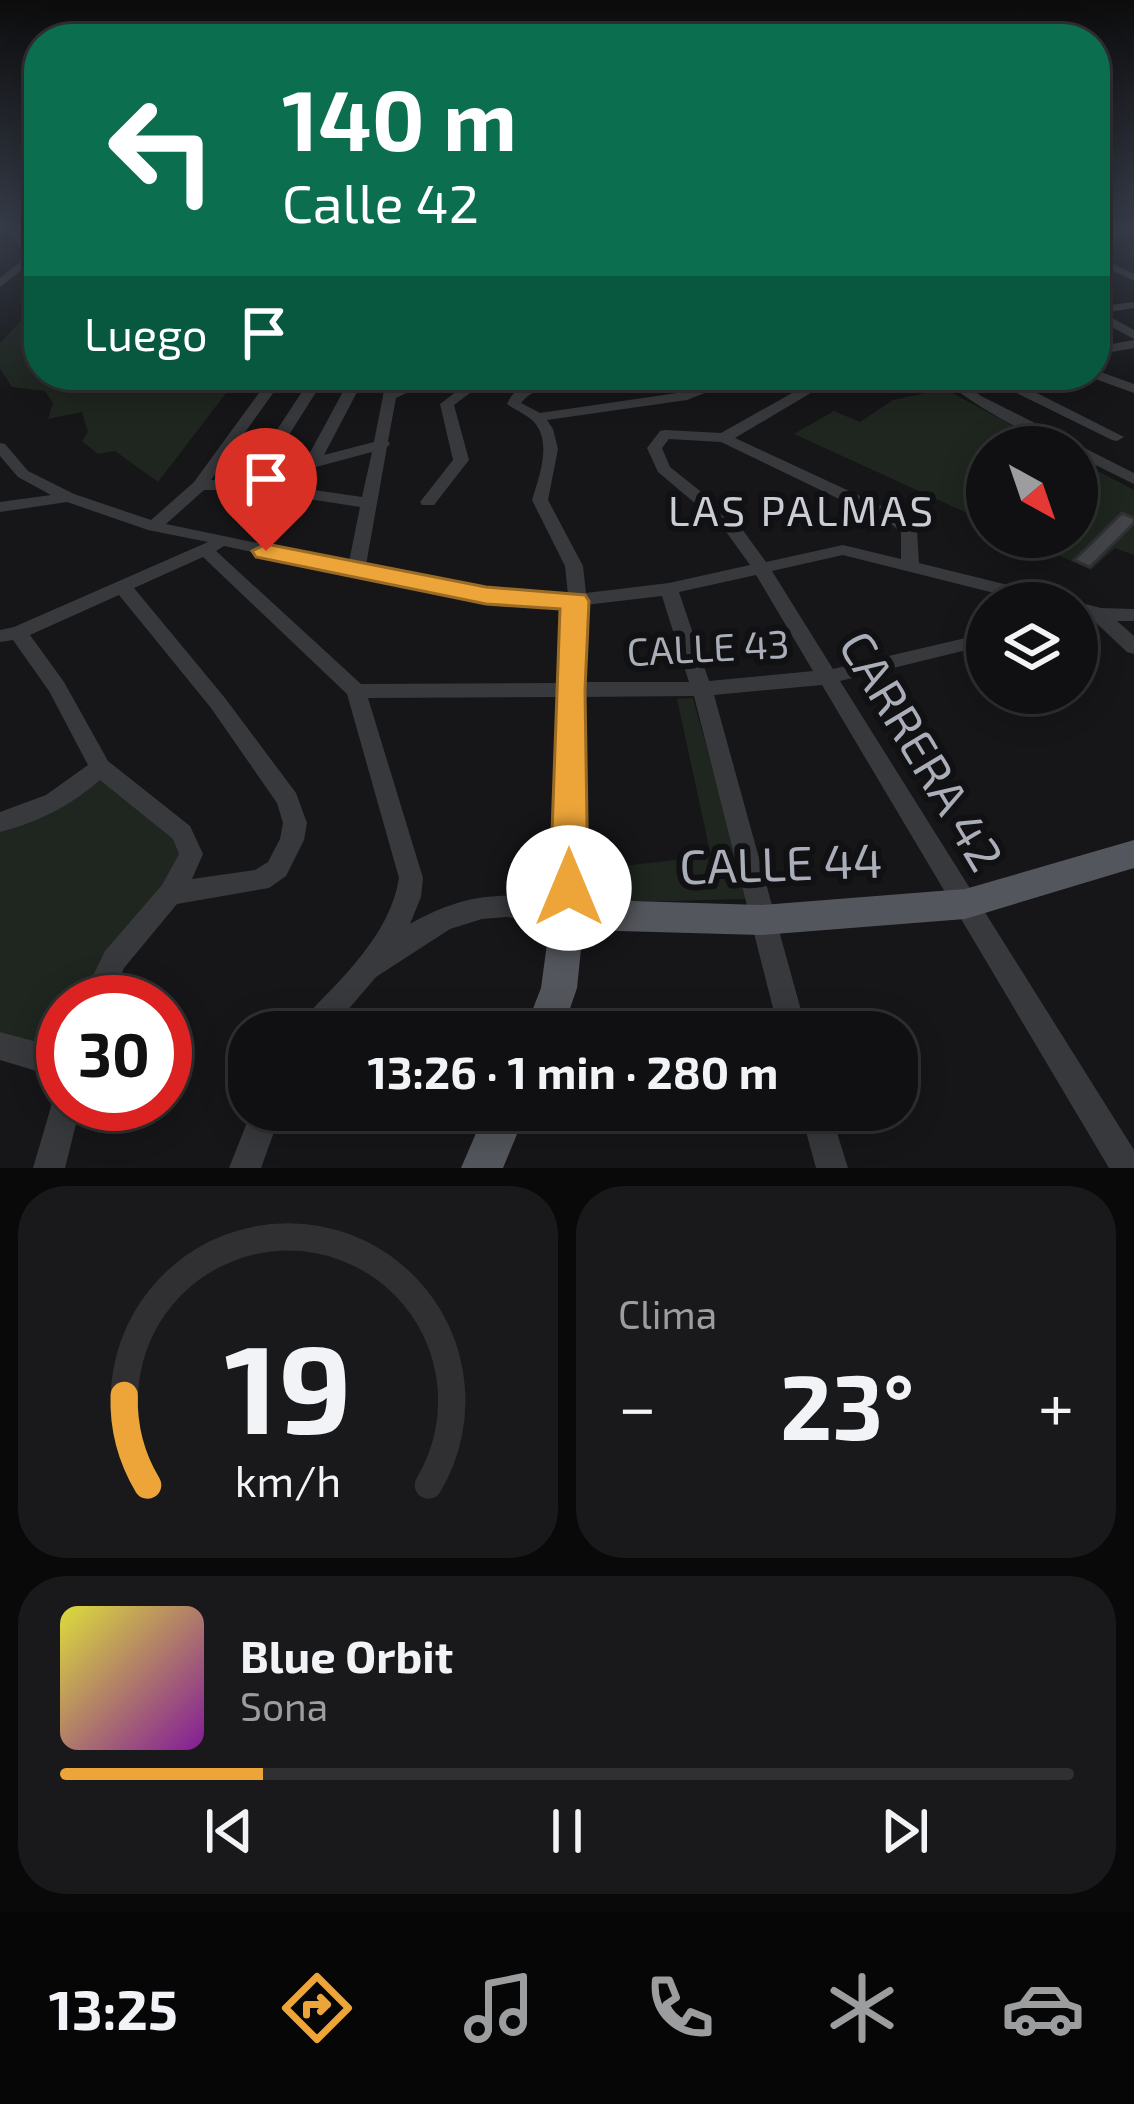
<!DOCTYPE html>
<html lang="es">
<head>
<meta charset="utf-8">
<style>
	body { margin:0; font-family:"Exo 2",sans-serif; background:#19191b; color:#f1f3f6; height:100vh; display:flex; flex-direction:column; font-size:45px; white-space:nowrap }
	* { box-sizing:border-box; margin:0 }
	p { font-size:39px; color:#9c9d9f }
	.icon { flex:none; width:66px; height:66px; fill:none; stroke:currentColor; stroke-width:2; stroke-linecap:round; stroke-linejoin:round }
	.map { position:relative; height:1168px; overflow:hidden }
	.details { display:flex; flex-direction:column; gap:18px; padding:18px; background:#09090a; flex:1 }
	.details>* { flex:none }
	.guide { position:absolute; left:24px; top:24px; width:1086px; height:366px; border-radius:48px; box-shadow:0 6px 30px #0003,0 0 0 3px #303032; background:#0b6e4f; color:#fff; overflow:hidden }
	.needle { width:78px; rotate:140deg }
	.buttons { position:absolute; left:966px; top:426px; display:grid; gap:24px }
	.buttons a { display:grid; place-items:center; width:132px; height:132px; border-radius:50%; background:#101012; box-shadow:0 6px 30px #0003,0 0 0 3px #303032; font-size:60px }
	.speed { position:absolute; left:36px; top:975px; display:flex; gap:24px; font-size:60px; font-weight:700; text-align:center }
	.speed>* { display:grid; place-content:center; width:156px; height:156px; border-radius:50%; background:#101012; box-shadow:0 6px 30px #0003,0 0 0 3px #303032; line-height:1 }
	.speed .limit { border:18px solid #d22; background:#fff; color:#111 }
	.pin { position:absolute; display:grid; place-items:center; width:102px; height:102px; color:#fff; margin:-123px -51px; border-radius:50% 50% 50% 0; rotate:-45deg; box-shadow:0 0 12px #0007 }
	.pin .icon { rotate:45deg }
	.me { position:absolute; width:132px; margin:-66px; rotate:0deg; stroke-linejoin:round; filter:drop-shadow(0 0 9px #0008) }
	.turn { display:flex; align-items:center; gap:42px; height:252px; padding:0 60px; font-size:54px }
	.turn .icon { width:156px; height:156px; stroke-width:2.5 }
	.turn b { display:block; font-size:84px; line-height:102px }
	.then { display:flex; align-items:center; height:114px; padding:0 60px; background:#0003; gap:24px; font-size:45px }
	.big { font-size:90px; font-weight:700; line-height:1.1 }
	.details .widget { flex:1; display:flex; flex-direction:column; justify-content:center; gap:18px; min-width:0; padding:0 42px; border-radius:48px; background:#19191b }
	.details .dial { align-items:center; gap:0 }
	.dial svg { height:312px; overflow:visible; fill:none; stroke:#303032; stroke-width:7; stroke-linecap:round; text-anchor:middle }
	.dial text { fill:#f1f3f6; stroke:none }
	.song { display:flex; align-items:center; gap:36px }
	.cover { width:144px; height:144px; border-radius:18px; background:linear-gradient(135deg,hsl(60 70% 55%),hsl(290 70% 35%)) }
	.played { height:12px; border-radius:6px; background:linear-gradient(90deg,#eda539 20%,#303032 20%) }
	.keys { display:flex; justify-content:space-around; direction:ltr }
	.heat { display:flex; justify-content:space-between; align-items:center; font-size:66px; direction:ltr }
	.details .tiles { flex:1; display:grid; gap:18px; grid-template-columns:1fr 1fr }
	.widget:last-child { grid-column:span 2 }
	.trip { position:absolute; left:228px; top:1011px; width:690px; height:120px; border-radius:48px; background:#101012; box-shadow:0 6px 30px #0003,0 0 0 3px #303032; font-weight:700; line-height:120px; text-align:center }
	.tabs { display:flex; height:192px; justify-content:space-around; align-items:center; background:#060607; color:#9c9d9f }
	.tabs .icon { width:84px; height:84px }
	.tabs .on { color:#eda539 }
	.tabs b { font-size:54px; color:#f1f3f6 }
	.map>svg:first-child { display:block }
	.green { fill:#1e261f }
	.building { fill:#434448; stroke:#303134; stroke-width:3 }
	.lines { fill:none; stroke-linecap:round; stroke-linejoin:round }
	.minor { fill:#37393d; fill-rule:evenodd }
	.major { fill:#53565c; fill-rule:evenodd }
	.route { fill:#eda539; stroke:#9a6b25; stroke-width:3 }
	.labels { text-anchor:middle; stroke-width:12; stroke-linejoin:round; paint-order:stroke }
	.street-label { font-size:39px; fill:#a9aeb8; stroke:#111113 }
	.neighbourhood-label { font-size:42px; letter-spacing:3px; fill:#cacdd4; stroke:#111113 }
	.near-street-label { font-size:48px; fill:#a9aeb8; stroke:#111113 }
</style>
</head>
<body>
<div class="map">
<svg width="1134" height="1168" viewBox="0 0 1134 1168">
	<rect width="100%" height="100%" fill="#161618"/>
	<path class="green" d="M39,292v83h201l-82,107 -43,-31 -17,3 -16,-13 6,-9 -6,-20 -34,7 5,-16 -8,-12 -33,-4 -12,-18v-26l30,-32z
		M945,389l107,58h-65v75l-193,-88 40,-23 26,11 33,-22z
		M1077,460l57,30v65l-19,-7 -24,22 -72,-33h58z
		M693,698l55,201 -158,4 -2,-33 123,-14 -34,-157z
		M100,771l82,67 9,21 -101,143h-27v56l-63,-23v-208z"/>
	<path class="building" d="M1122,513l12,5v5l-44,44 -16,-7z"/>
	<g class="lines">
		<path class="minor" d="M5,229h10l24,27 -39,31v-9l28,-22z
			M1134,229v6l-39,4v-6z
			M1095,255l39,19v7l-39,-19z
			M1134,302v6l-31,5 31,17v9l-39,-21v-11z
			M1134,340v8l-39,7v-8z
			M1095,370l39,14v9l-44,-16 5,-2z
			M272,375h14l-75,105h33l69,-105h14l-61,96 40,-11 46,-85h14l-42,80 50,-13 13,-67h14l-3,12 28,-12h18l-48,23 -8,43 2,3 -3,3 -21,118 120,25 73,6 9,-1 -3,-29 -33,-66c7,-23 21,-59 1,-79 -7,-7 -18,-11 -26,-17 9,-19 27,-29 47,-29l-3,3 75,-3 -7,4c-30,3 -79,-1 -98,24l19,10 144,-21 47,-17h19l-63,25 -140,20 6,9 5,20 -10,51 35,66 3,27 83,-10 81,-18 -28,-39 -64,-54 -11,-24 13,-17 5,-1 56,3 103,-58h17l-106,63 168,78 14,15 2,32 146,36 2,4h-33l-191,-48 -71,16 61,98 154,-36v12l-147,36 294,469v18h-25l-287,-483 -108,10 93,337h-28l-85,-336 -115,1 2,217 -4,8 -9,3 -62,-8 -24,2 -32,10 -74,48 -47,55h-33l4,-10c39,-41 90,-86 99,-144l-52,-184 -144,-137 -69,31 91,110 71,95 11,30 -3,17 -18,36 -17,12 -92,16 -53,64 -16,34h-28l25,-51 57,-66 17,-31 -6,-15 -73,-59c-30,26 -61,42 -100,52v-20l46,-17 42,-30 -39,-74 -36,-51 -13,2v-12l14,-3 194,-85 -60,-12 -81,-28 -67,10v-10l51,-7 -33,-18 -18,-21v-13l5,1 23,27 46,23 77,26 43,-38zM669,439l52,3 170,82 10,8v27l-58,-14 -77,17 -32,-44 -64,-51 -8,-19zM372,452l-10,45 -102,-15zM204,490h46l110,17 -11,55 -183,-38zM224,546l262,56 81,5 -8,76 -198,1 -145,-133zM756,575l57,96 -104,10 -30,-89zM119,595l92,113 66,95 6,20 -3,16 -12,23 -13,8 -63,9 11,-25 -13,-28 -82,-65 -44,-79 -34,-47zM662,596l27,86h-109l5,-77zM559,697l-4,203c-57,-9 -94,-5 -145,24l11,-27 2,-19 -55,-180z
			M478,375h16l-40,30 15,55 -35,45h-12l-2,-3 33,-42 -13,-56z
			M938,375h15l28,21 153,77v11l-57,-28v-9c-36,0 -112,-47 -139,-72z
			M990,375h11l123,62 -7,4 -5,-1 -122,-60z
			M1077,602l24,6 33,1v12h-17l17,15v18l-7,-2 -34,-32 -16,-6v-11h-4z
			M0,1032l63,17v30l-63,-19z
			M63,1090v14h18l-16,64h-32l22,-75z
			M252,1110h30l-21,58h-32z
			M800,1110h30l18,58h-32z"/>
		<path class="major" d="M1134,840v28l-169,51 -204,16 -178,-5 -6,58 -15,44h-38l17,-44 10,-74 5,-11 12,-4 193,6 204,-16z
			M486,1110h41l-24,58h-42z"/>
	</g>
	<linearGradient id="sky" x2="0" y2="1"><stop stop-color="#0c0c0d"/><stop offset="0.58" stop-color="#363c48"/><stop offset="1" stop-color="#363c48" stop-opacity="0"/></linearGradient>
	<rect width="1134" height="392" fill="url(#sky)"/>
	<path class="route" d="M266,544l220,43 99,8 4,6 -4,89 3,198 -5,11 -14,5 -13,-5 -6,-11 10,-279 -74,-5 -230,-47 -4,-6z"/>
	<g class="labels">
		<g class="street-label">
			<text transform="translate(708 648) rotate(-3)" y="14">CALLE 43</text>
		</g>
		<g class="neighbourhood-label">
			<text x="802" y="526">LAS PALMAS</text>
		</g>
		<g class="near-street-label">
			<text transform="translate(921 751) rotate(59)" y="17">CARRERA 42</text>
			<text transform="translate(781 864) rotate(-2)" y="17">CALLE 44</text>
		</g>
	</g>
</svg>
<div class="buttons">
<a><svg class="needle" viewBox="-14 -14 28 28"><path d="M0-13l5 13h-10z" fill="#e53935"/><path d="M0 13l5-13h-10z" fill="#9c9d9f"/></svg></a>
<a><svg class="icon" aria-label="layers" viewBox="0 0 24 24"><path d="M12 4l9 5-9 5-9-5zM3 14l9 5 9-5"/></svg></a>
</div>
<div class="speed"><div class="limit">30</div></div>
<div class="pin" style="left:266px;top:551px;background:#d93025"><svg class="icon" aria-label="arrive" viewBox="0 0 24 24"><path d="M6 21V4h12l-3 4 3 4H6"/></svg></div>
<svg class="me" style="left:569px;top:888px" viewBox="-20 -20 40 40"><circle r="19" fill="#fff"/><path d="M0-13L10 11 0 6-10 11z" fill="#eda539"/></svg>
<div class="trip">13:26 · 1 min · 280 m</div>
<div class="guide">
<div class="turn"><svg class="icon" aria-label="left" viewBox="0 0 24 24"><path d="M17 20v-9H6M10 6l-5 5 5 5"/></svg><div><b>140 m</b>Calle 42</div></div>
<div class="then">Luego<svg class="icon" aria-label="arrive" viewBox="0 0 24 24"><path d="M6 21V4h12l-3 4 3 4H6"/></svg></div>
</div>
</div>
<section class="details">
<div class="tiles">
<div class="widget dial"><svg viewBox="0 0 100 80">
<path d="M14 69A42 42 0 1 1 86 69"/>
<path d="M14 69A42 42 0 0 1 8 46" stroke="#eda539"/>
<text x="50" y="56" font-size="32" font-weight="700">19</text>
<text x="50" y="72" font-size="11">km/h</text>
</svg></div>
<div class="widget"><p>Clima</p>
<div class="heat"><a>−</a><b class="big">23°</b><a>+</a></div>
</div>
<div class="widget">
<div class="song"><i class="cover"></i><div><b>Blue Orbit</b><p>Sona</p></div></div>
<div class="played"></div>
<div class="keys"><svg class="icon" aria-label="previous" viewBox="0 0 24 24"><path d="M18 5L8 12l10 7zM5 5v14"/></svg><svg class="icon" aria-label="pause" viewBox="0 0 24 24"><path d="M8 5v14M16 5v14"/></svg><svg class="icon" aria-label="next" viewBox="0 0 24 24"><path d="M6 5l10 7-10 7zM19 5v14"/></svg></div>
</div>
</div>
</section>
<nav class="tabs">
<b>13:25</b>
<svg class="icon on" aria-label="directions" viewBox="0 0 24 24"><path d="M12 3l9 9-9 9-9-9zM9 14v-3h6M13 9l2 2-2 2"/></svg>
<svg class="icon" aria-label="music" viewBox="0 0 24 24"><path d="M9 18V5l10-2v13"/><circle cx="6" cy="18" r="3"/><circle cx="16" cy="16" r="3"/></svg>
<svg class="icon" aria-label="phone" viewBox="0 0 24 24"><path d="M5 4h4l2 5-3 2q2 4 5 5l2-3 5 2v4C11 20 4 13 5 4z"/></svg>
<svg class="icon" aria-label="climate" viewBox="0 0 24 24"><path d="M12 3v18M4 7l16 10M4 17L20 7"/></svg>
<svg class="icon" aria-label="car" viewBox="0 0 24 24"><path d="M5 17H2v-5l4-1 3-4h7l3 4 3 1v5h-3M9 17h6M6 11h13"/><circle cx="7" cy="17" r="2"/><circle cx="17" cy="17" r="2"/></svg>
</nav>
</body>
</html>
